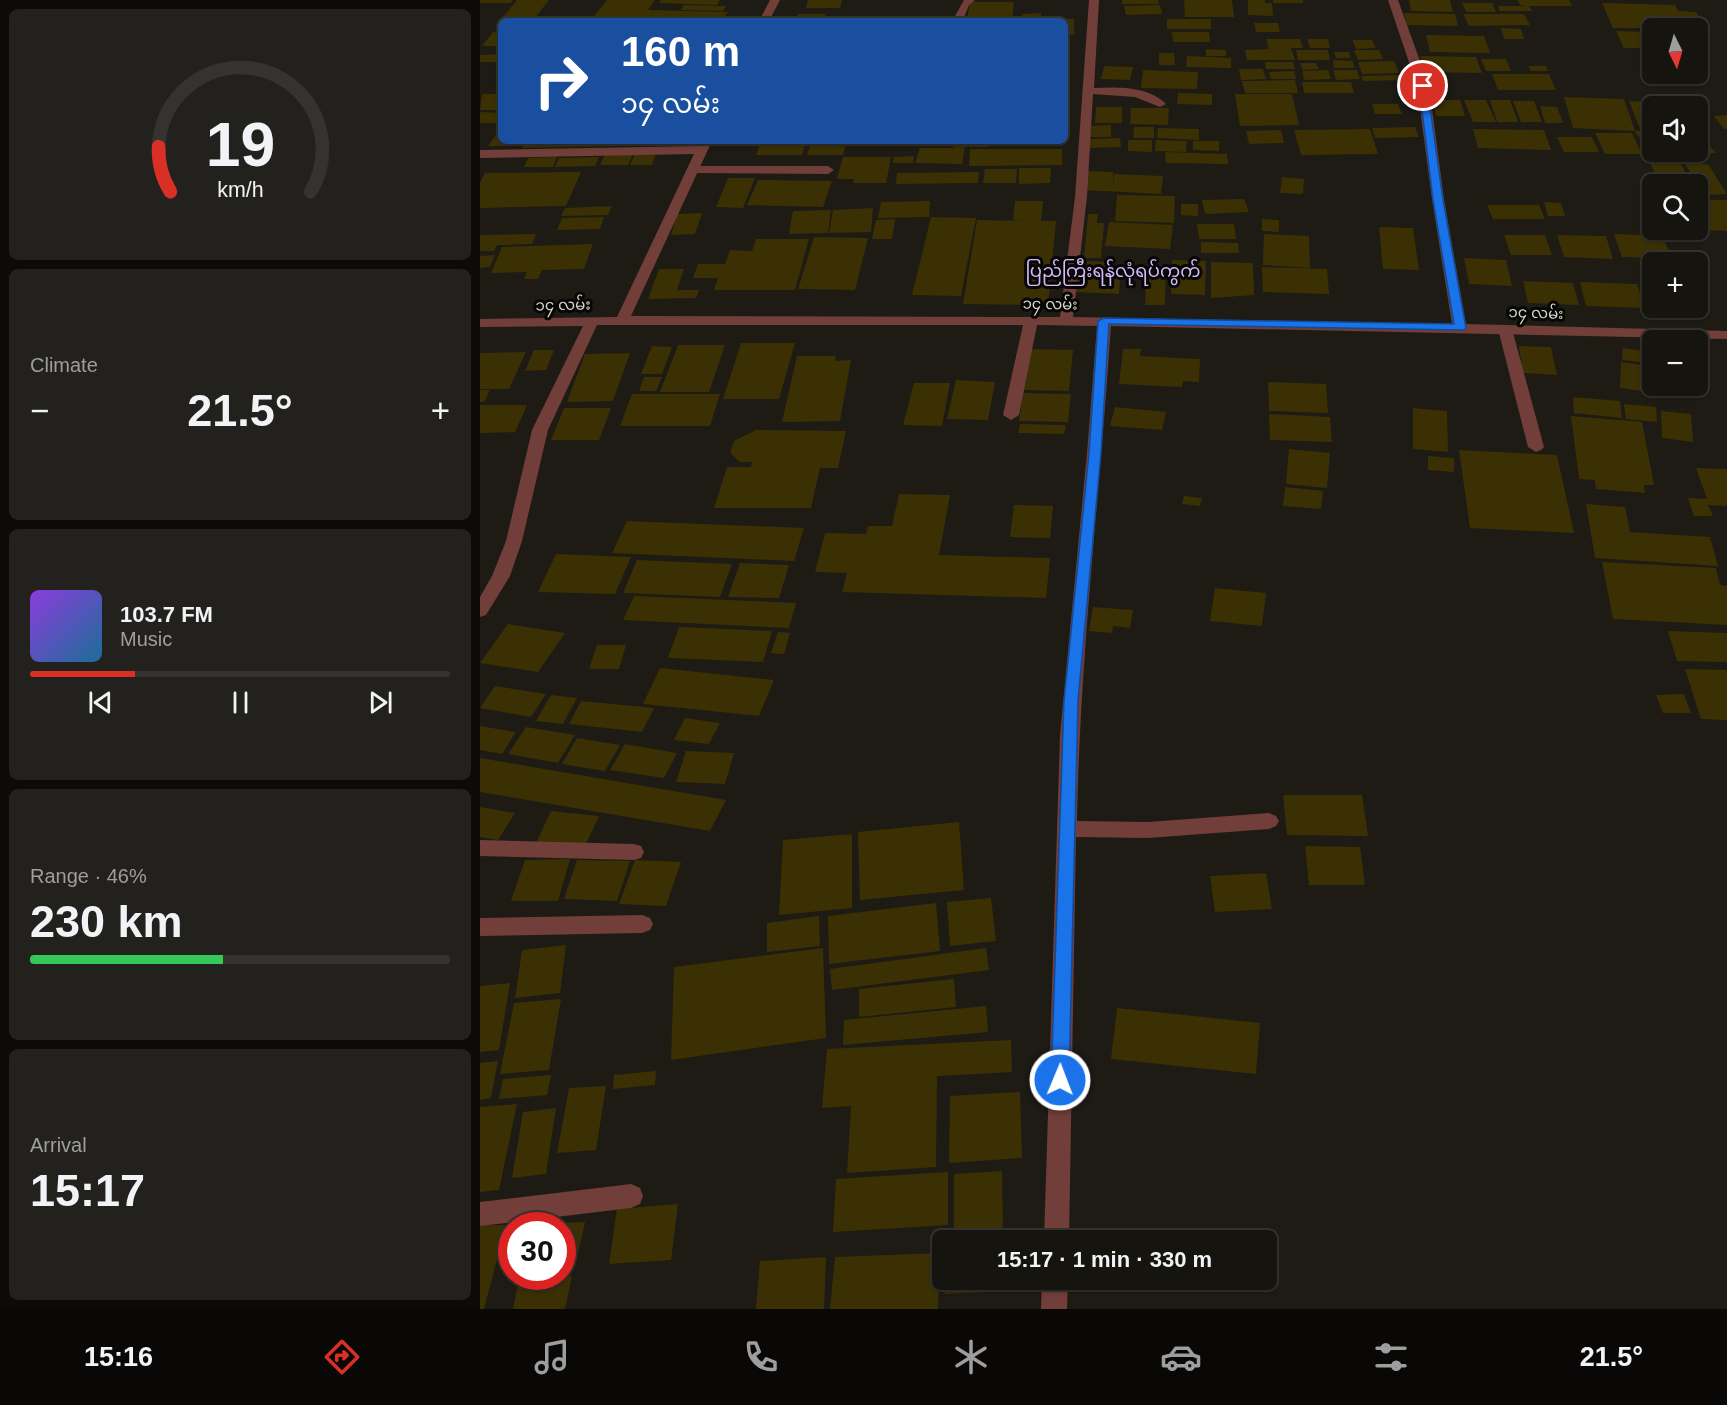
<!DOCTYPE html>
<html lang="en">
<head>
<meta charset="utf-8">
<style>
	body { margin:0; font-family:Helvetica,"Noto Sans Myanmar",sans-serif; background:#23211d; color:#f1f3f6; height:100vh; display:flex; flex-direction:column; font-size:22px; white-space:nowrap }
	* { box-sizing:border-box; margin:0 }
	p { font-size:20px; color:#9e9e9e }
	.icon { flex:none; width:33px; height:33px; fill:none; stroke:currentColor; stroke-width:2; stroke-linecap:round; stroke-linejoin:round }
	.map { position:relative; flex:1; overflow:hidden }
	.sheet { display:flex; flex-direction:column; gap:9px; padding:9px; background:#0c0b08; width:480px }
	.sheet>* { flex:none }
	.hud { position:absolute; left:18px; top:18px; width:570px; height:126px; border-radius:9px; box-shadow:0 2px 4px #0004,0 0 0 2px #35332f; background:#1a4fa0; color:#fff; overflow:hidden }
	.needle { width:39px; rotate:175deg }
	.buttons { position:absolute; left:1162px; top:18px; display:grid; gap:12px }
	.buttons a { display:grid; place-items:center; width:66px; height:66px; border-radius:9px; background:#16140f; box-shadow:0 2px 4px #0004,0 0 0 2px #35332f; font-size:30px }
	.speed { position:absolute; left:18px; top:1212px; display:flex; gap:12px; font-size:30px; font-weight:700; text-align:center }
	.speed>* { display:grid; place-content:center; width:78px; height:78px; border-radius:50%; background:#16140f; box-shadow:0 2px 4px #0004,0 0 0 2px #35332f; line-height:1 }
	.speed .limit { border:9px solid #d22; background:#fff; color:#111 }
	.pin { position:absolute; display:grid; place-items:center; width:51px; height:51px; color:#fff; margin:-26px; border:3px solid #fff; border-radius:50%; box-shadow:0 2px 6px #0007 }
	.me { position:absolute; width:66px; margin:-33px; rotate:1deg; stroke-linejoin:round; filter:drop-shadow(0 0 4px #0008) }
	.turn { display:flex; align-items:center; gap:21px; height:126px; padding:0 24px; font-size:27px }
	.turn .icon { width:78px; height:78px; stroke-width:2.5 }
	.turn b { display:block; font-size:42px; line-height:51px }
	.big { font-size:45px; font-weight:600; line-height:1.1 }
	.sheet .card { flex:1; display:flex; flex-direction:column; justify-content:center; gap:9px; min-width:0; padding:0 21px; border-radius:9px; background:#23211d }
	.sheet .dial { align-items:center; gap:0 }
	.dial svg { height:156px; overflow:visible; fill:none; stroke:#35332f; stroke-width:7; stroke-linecap:round; text-anchor:middle }
	.dial text { fill:#f1f3f6; stroke:none }
	.song { display:flex; align-items:center; gap:18px }
	.cover { width:72px; height:72px; border-radius:9px; background:linear-gradient(135deg,hsl(270 70% 55%),hsl(200 70% 35%)) }
	.played { height:6px; border-radius:3px; background:linear-gradient(90deg,#d93025 25%,#35332f 25%) }
	.keys { display:flex; justify-content:space-around; direction:ltr }
	.heat { display:flex; justify-content:space-between; align-items:center; font-size:33px; direction:ltr }
	.charge { height:9px; border-radius:4px; background:linear-gradient(90deg,#34c759 46%,#35332f 0) }
	.trip { position:absolute; left:452px; top:1230px; width:345px; height:60px; border-radius:9px; background:#16140f; box-shadow:0 2px 4px #0004,0 0 0 2px #35332f; font-weight:600; line-height:60px; text-align:center }
	.tab-bar { display:flex; height:96px; justify-content:space-around; align-items:center; background:#090806; color:#9e9e9e }
	.tab-bar .icon { width:42px; height:42px }
	.tab-bar .selected { color:#d93025 }
	.tab-bar b { font-size:27px; color:#f1f3f6 }
	main { display:flex; flex:1; min-height:0 }
	.map>svg:first-child { display:block }
	.building { fill:#3a3004 }
	.lines { fill:none; stroke-linecap:round; stroke-linejoin:round }
	.service { fill:#713e39; fill-rule:evenodd }
	.minor { fill:#713e39; fill-rule:evenodd }
	.route { fill:#1a73e8; stroke:#114b97; stroke-width:1.5 }
	.labels { text-anchor:middle; stroke-width:6; stroke-linejoin:round; paint-order:stroke }
	.far-street-label { font-size:15px; fill:#dad9d4; stroke:#060604 }
	.far-quarter-label { font-size:18px; fill:#d7b9ff; stroke:#060604 }
</style>
</head>
<body>
<main>
<section class="sheet">
<div class="card dial"><svg viewBox="0 0 100 80">
<path d="M14 69A42 42 0 1 1 86 69"/>
<path d="M14 69A42 42 0 0 1 8 46" stroke="#d93025"/>
<text x="50" y="56" font-size="32" font-weight="700">19</text>
<text x="50" y="72" font-size="11">km/h</text>
</svg></div>
<div class="card"><p>Climate</p>
<div class="heat"><a>−</a><b class="big">21.5°</b><a>+</a></div>
</div>
<div class="card">
<div class="song"><i class="cover"></i><div><b>103.7 FM</b><p>Music</p></div></div>
<div class="played"></div>
<div class="keys"><svg class="icon" aria-label="previous" viewBox="0 0 24 24"><path d="M18 5L8 12l10 7zM5 5v14"/></svg><svg class="icon" aria-label="pause" viewBox="0 0 24 24"><path d="M8 5v14M16 5v14"/></svg><svg class="icon" aria-label="next" viewBox="0 0 24 24"><path d="M6 5l10 7-10 7zM19 5v14"/></svg></div>
</div>
<div class="card"><p>Range · 46%</p><b class="big">230 km</b><div class="charge"></div></div>
<div class="card"><p>Arrival</p><b class="big">15:17</b></div>
</section>
<div class="map">
<svg width="1247" height="1309" viewBox="0 0 1247 1309">
	<rect width="100%" height="100%" fill="#1d1b14"/>
	<path class="building" d="M0,0h33l-2,3h-31z
		M37,0h32l-14,18 -32,-1z
		M127,0h48l-7,10 80,2 -6,9 -129,-4z
		M181,0h59l-3,5 -58,-2z
		M328,0h34l-2,8h-34z
		M642,0h36l1,4h-37z
		M704,0h48l2,17h-49z
		M768,0h17v3h7l1,13 -25,-1z
		M793,0h30v3h-30z
		M929,0h41l3,12 -42,-1z
		M1037,0h52l3,6h-43l3,5h-32l-2,-5h29l-7,-1z
		M490,2h44l-2,18h-45z
		M982,3h30l4,9h-30z
		M1122,3l73,2 3,6 18,1 8,13 -18,-1 2,4h-75z
		M204,5l42,1 -3,5 -42,-1z
		M680,5l2,9 -36,1 -2,-9z
		M561,13v8h-20l1,-7z
		M924,13l51,1 3,12 -51,-1z
		M318,14h28l-3,7h-28z
		M983,14h61l6,11 -61,1z
		M64,17h28l-3,4h-29z
		M585,19h9v16h-9z
		M687,19h44v10h-44z
		M774,23h24l2,9h-24z
		M1021,28l20,1 3,10h-20z
		M1136,31l37,1v16h-29z
		M13,32l8,1v13h-19z
		M692,32h37l1,10h-37z
		M946,35l58,1 6,17 -60,-1z
		M786,39h34l3,9h-12l4,12h-48l-2,-10 24,-1z
		M827,39h21l2,9h-20z
		M872,40h20l4,8 -20,1z
		M726,49l20,1v6h-20z
		M816,50h32l2,10h-32z
		M874,50h25l4,9 -25,1z
		M854,52h15l2,6h-15z
		M679,53h15l1,12h-16z
		M20,54l-4,8h-16v-7z
		M707,56l44,2v10l-45,-1z
		M940,56l56,1 6,16 -58,-1z
		M1001,59h25l5,12h-25z
		M853,60l20,1 1,7h-20z
		M914,61l5,12 -37,1 -4,-12z
		M785,62h28l2,7h-29z
		M820,63h16l3,6 -16,1z
		M624,66l29,1 -3,13 -29,-1z
		M1048,66h18l2,5h-17z
		M759,69h24l3,10 -25,1z
		M663,70l55,2 -1,17 -56,-1z
		M848,70l3,9 -27,1 -2,-9z
		M853,70h24l3,9 -24,1z
		M814,71l2,8h-25l-2,-7z
		M1012,74h57l7,16h-58z
		M918,75l3,5 -38,1 -2,-5z
		M815,80l3,13h-53l-3,-12z
		M822,82h49l3,11h-50z
		M698,93l34,1v11l-35,-1z
		M2,94h19v16h-21z
		M755,94h57l7,31 -59,1z
		M1084,97l60,2 11,32 -62,-3z
		M952,100h28l5,16h-29z
		M984,100h22l10,22h-23z
		M1010,100h20l8,22h-21z
		M1033,101h21l8,21h-21z
		M1149,101l22,1 2,27h-13z
		M892,104h26l4,10h-27z
		M1060,106l17,1 6,16h-18z
		M616,107h26v16h-27z
		M651,108h38l-1,17 -38,-1z
		M0,112l21,1v10h-21z
		M1247,115v14h-3l-10,-13z
		M631,125v12h-22l-1,-11z
		M654,127h20v11h-21z
		M935,127l4,10 -44,1 -3,-10z
		M21,128v13h6l-3,5h-16z
		M678,128l41,1v11l-42,-2z
		M890,129l8,25 -77,1 -7,-25z
		M993,129l71,1 7,20 -73,-2z
		M801,130l3,13 -35,1 -3,-13z
		M1173,130v22h45v-18l18,19 -60,4 -22,-26z
		M1115,133h37l10,21h-37z
		M1077,137h35l7,15h-35z
		M640,138l1,9 -31,1 -1,-9z
		M648,140h24v12l-24,-1z
		M676,140l31,1 -1,11 -31,-1z
		M45,141h144l-2,4 -145,3z
		M281,141h45l-4,14h-46z
		M473,141h36l-1,6h-23l-3,17 -47,-1 5,-15h33z
		M713,141h26v10l-26,-1z
		M331,142h35l-3,13h-36z
		M490,149h92v16l-93,1z
		M685,152l62,2 1,10 -62,-1z
		M125,154h28l-5,11h-28z
		M155,154h21l-4,11h-22z
		M434,156l-1,7h-20l1,-6z
		M77,157l-4,10h-29l4,-9z
		M119,157l-4,9 -40,1 4,-9z
		M363,157h48l-5,26h-33l1,-4h-17z
		M1170,163l31,1 10,20h-31z
		M1205,164h23l19,30 -22,1z
		M539,168h32l-1,15 -31,1z
		M505,169h32l-1,14h-33z
		M604,171l29,1v14l1,-12 49,2 -2,18 -78,-4z
		M101,172l-15,34 -86,2v-25l5,-10z
		M499,172l-1,11 -82,1 1,-11z
		M802,177l22,2 -1,15 -23,-1z
		M248,178h27l-12,30 -27,-1z
		M278,180l74,1 -9,26 -76,-2z
		M637,195l58,1 -1,27 -59,-2z
		M764,199l5,13 -44,2 -3,-14z
		M1218,200h29v31l-29,-1z
		M450,201l-1,16 -51,1 3,-16z
		M535,201h28l-2,20h15l-8,84 -85,-1 14,-84 49,1 -13,-1z
		M1064,202l17,1 4,13h-17z
		M701,204h17v12l-17,-1z
		M1007,205h52l6,14h-52z
		M132,206l-4,9 -47,1 4,-8z
		M393,208l-2,24 -42,1 4,-23z
		M351,210l-3,23 -39,1 4,-23z
		M222,213l-7,21 -24,1 6,-21z
		M608,214h10l-1,9h7l-3,35h-17z
		M124,217l-4,12 -43,1 5,-12z
		M451,217l45,1 -15,78 -49,-1z
		M415,219l-3,20h-20l4,-19z
		M782,219l17,1v12l-17,-1z
		M629,222l64,3 -3,24 -65,-3z
		M717,224h37l2,15h-37z
		M899,227l34,1 6,42 -36,-1z
		M56,234l-4,10 -35,1 -3,6h-14v-16z
		M784,234l45,2 1,32 -47,-3z
		M1134,234l49,2 8,22 -49,-1z
		M1024,235h41l7,20h-41z
		M1077,235l49,1 7,23 -49,-2z
		M334,237l54,1 -13,52 -57,-1z
		M276,239h53l-14,51h-81l4,-12h-25l5,-14h27l5,-14 22,1z
		M721,242l37,1 1,10h-38z
		M113,244l-9,25 -42,1 -4,9h-14l3,-7 -36,1 11,-26z
		M15,255l-5,12 -10,1v-12z
		M984,258l42,2 6,26 -43,-2z
		M692,260l34,1 -1,34 -34,-1z
		M603,261l30,1 -1,15 -31,-1z
		M731,262l42,1 1,32 -43,3z
		M667,265h19l-1,40h-20z
		M782,267l65,2 2,25 -66,-2z
		M179,269h25l-7,21h22l-3,8 -48,1z
		M597,278l43,1 -1,15 -44,-2z
		M1043,281l50,2 6,22 -51,-2z
		M1100,282l57,2 8,24 -59,-2z
		M1186,308h26l3,9 -27,-2z
		M261,343h54l-16,56h-56z
		M198,345h47l-16,47h-49z
		M172,346l20,1 -10,27h-21z
		M1039,346l32,1 6,28 -34,-2z
		M1143,348l27,4v11l-28,-3z
		M550,349l43,1 -4,41 -45,-1z
		M643,349h18l-1,7 60,3 -1,23 -16,-1 -1,6 -63,-3z
		M54,350h20l-8,20 -21,1z
		M46,352l-17,37h-29v-36z
		M150,353l-17,48 -46,1 18,-48z
		M317,356h39l-1,5 16,-1 -11,61 -58,1z
		M1141,362l27,4v26l-28,-4z
		M164,377h18l-6,14h-17z
		M476,380l39,2 -7,38 -41,-1z
		M788,382l58,2 2,29 -59,-2z
		M434,383h36l-8,43 -39,-1z
		M1176,386h39l1,6 -40,-4z
		M0,390h10l-6,12h-4z
		M543,393l48,1 -3,28 -49,-1z
		M152,394h88l-10,32h-90z
		M1093,397l47,4 2,17 -48,-5z
		M1144,404l32,3 1,15 -31,-3z
		M0,405h47l-12,27 -35,1z
		M635,407l51,5 -4,18 -52,-4z
		M84,408h47l-12,32h-48z
		M933,408l34,3 1,41 -35,-3z
		M1181,411l30,3 2,28 -31,-4z
		M789,414l61,3 2,25 -62,-2z
		M1091,416l71,6 12,63h-10l1,8 -49,-4 -1,-9 -16,-1z
		M540,424l46,1 -2,9 -46,-1z
		M276,430l90,1 -8,37h-18l-9,40h-97l13,-41h24l1,-5h-12l-10,-9 4,-12z
		M809,449l41,4 -3,35 -41,-4z
		M979,450l98,5 17,78 -104,-5z
		M948,456l26,2v14l-26,-2z
		M1216,468l31,1v37l-19,-1 5,11h-19l-6,-18 19,1z
		M805,487l38,4 -2,18 -38,-3z
		M419,494l51,1 -11,60 111,3 -4,40 -204,-6 5,-19 -32,-1 10,-39 41,1 2,-8h24z
		M704,496l18,2 -2,8 -18,-2z
		M1106,504l39,3 5,25 80,5 8,29 -123,-8z
		M534,505l39,1 -3,32 -40,-1z
		M147,521l177,7 -10,33 -182,-8z
		M76,554l75,3 -16,37 -77,-2z
		M157,560l95,4 -12,33 -97,-4z
		M1122,562l114,6 4,17 7,1v39l-114,-6z
		M260,563l49,2 -10,33 -51,-1z
		M735,588l51,5 -4,33 -52,-5z
		M154,596l162,7 -7,25 -166,-8z
		M613,607l40,3 -3,18 -17,-2 -1,7 -23,-2z
		M28,624l57,9 -27,39 -58,-9z
		M199,627l93,4 -9,31 -95,-4z
		M1188,631l59,2v29l-50,-1z
		M298,632l12,1 -6,21 -13,-1z
		M117,645h29l-7,24h-30z
		M180,668l114,12 -15,36 -116,-12z
		M1205,669l42,1v50l-26,-1z
		M15,686l51,8 -15,23 -51,-9z
		M1204,694l7,19h-28l-7,-18z
		M71,695l26,3 -14,26 -27,-3z
		M101,701l73,7 -12,24 -73,-8z
		M205,718l35,5 -11,21 -35,-4z
		M0,726l36,6 -14,22 -22,-4z
		M46,727l49,8 -17,28 -50,-9z
		M97,738l43,7 -15,26 -43,-7z
		M145,744l52,9 -13,25 -54,-8z
		M206,751l48,2 -9,31 -49,-2z
		M0,758l246,42 -16,31 -230,-39z
		M803,795h79l6,41 -81,-1z
		M0,807l35,6 -17,27 -18,-3z
		M71,811l48,5 -15,32 -48,-5z
		M479,822l5,68 -104,10 -2,-68z
		M372,834v74l-73,7 4,-75z
		M825,846l55,1 5,38h-56z
		M90,859l-12,42h-47l14,-41z
		M97,860l53,1 -13,40 -53,-2z
		M155,860l46,2 -15,44 -47,-2z
		M786,873l6,36 -57,3 -5,-36z
		M511,898l5,43 -46,5 -3,-44z
		M456,903l4,48 -111,13 -1,-48z
		M339,916l1,30 -53,6v-29z
		M86,945l-6,48 -45,5 7,-48z
		M343,948l3,90 -155,22 3,-93z
		M506,948l3,22 -157,20 -2,-21z
		M474,979l2,28 -97,10v-28z
		M30,983l-11,67 -19,2v-66z
		M81,999l-12,71 -49,4 14,-71z
		M506,1006l2,26 -145,13 1,-25z
		M637,1008l143,15 -4,51 -145,-15z
		M531,1040l1,32 -75,4 -1,91 -89,6 4,-67 -29,2 5,-59z
		M18,1061l-7,37 -11,2v-37z
		M176,1071l-1,14 -42,4 1,-14z
		M71,1075l-4,20 -48,4 4,-20z
		M126,1086l-10,64 -39,3 12,-65z
		M540,1092l2,66 -73,5 1,-67z
		M37,1104l-18,86 -19,2v-85z
		M76,1108l-10,66 -34,4 11,-66z
		M522,1171l1,64 -49,2v-63z
		M468,1172v53l-115,7 3,-53z
		M198,1204l-7,56 -62,4 8,-55z
		M105,1222l-10,45 -13,1v-42h-26v-2z
		M0,1225h26l-22,84h-4z
		M460,1253l-2,56h-108l5,-52z
		M346,1257l-2,52h-68l4,-48z
		M92,1276l-7,33h-52l6,-31z
		M466,1280h39l-1,12 -39,2z"/>
	<g class="lines">
		<path class="service" d="M214,166h134l6,4 -6,4 -138,-1 -2,-3z
			M1025,325l7,4 32,118 -3,3 -5,2 -8,-5 -30,-118z"/>
		<path class="minor" d="M290,0h10l-11,21h-10z
			M484,0h11l-6,5 -6,15h-8l-1,-2z
			M609,0h10l-5,88c23,-1 54,-2 72,16l-6,3 -25,-10 -42,-3 -6,103 -14,120 379,7 -20,-125 -15,-113 -29,-86h10l31,86 15,113 22,125 261,7v8l-616,-13c-11,165 -31,330 -34,495l71,1 121,-9 7,3 3,5 -3,5 -7,3 -121,9 -72,-1 -7,403h-25l16,-505 27,-282 10,-127 -60,-1 -18,90 -8,5 -8,-5 20,-90h-426l-49,105 -26,111 -12,35 -24,39 -6,2v-20l12,-21 14,-35 26,-111 51,-104 -103,1v-8l137,-2 77,-163 -214,4v-8l217,-4 3,-5h12l-81,175 429,1 15,-120z
			M0,840l154,4 7,2 3,6 -3,6 -7,2 -154,-4z
			M162,915l8,3 3,6 -3,6 -8,3 -162,3v-18z
			M151,1184l9,4 3,8 -3,8 -9,4 -151,18v-24z
			M562,1280h26l-1,29h-26z"/>
	</g>
	<path class="route" d="M943,83l4,3 16,114 23,128 -2,2 -355,-6 -8,129 -23,248 -9,379 -3,5 -6,3 -6,-3 -3,-5 13,-379 25,-248 9,-132 6,-3 350,6 -21,-124 -14,-114z"/>
	<g class="labels">
		<g class="far-street-label">
			<text transform="translate(570 304) rotate(1)" y="5">၁၄ လမ်း</text>
			<text transform="translate(83 305) rotate(-1)" y="5">၁၄ လမ်း</text>
			<text transform="translate(1056 313) rotate(2)" y="5">၁၄ လမ်း</text>
		</g>
		<g class="far-quarter-label">
			<text x="633" y="277">ပြည်ကြီးရန်လုံရပ်ကွက်</text>
		</g>
	</g>
</svg>
<div class="buttons">
<a><svg class="needle" viewBox="-14 -14 28 28"><path d="M0-13l5 13h-10z" fill="#e53935"/><path d="M0 13l5-13h-10z" fill="#9e9e9e"/></svg></a>
<a><svg class="icon" aria-label="sound" viewBox="0 0 24 24"><path d="M4 9h4l5-4v14l-5-4H4zM17 9q2 3 0 6"/></svg></a>
<a><svg class="icon" aria-label="search" viewBox="0 0 24 24"><circle cx="10" cy="10" r="6"/><path d="M15 15l6 6"/></svg></a>
<a>+</a>
<a>−</a>
</div>
<div class="speed"><div class="limit">30</div></div>
<div class="pin" style="left:943px;top:86px;background:#d93025"><svg class="icon" aria-label="arrive" viewBox="0 0 24 24"><path d="M6 21V4h12l-3 4 3 4H6"/></svg></div>
<svg class="me" style="left:580px;top:1080px" viewBox="-20 -20 40 40"><circle r="17" fill="#1a73e8" stroke="#fff" stroke-width="3"/><path d="M0-11L8 9 0 5-8 9z" fill="#fff"/></svg>
<div class="trip">15:17 · 1 min · 330 m</div>
<div class="hud">
<div class="turn"><svg class="icon" aria-label="right" viewBox="0 0 24 24"><path d="M7 20v-9h11M14 6l5 5-5 5"/></svg><div><b>160 m</b>၁၄ လမ်း</div></div>
</div>
</div>
</main>
<nav class="tab-bar">
<b>15:16</b>
<svg class="icon selected" aria-label="directions" viewBox="0 0 24 24"><path d="M12 3l9 9-9 9-9-9zM9 14v-3h6M13 9l2 2-2 2"/></svg>
<svg class="icon" aria-label="music" viewBox="0 0 24 24"><path d="M9 18V5l10-2v13"/><circle cx="6" cy="18" r="3"/><circle cx="16" cy="16" r="3"/></svg>
<svg class="icon" aria-label="phone" viewBox="0 0 24 24"><path d="M5 4h4l2 5-3 2q2 4 5 5l2-3 5 2v4C11 20 4 13 5 4z"/></svg>
<svg class="icon" aria-label="climate" viewBox="0 0 24 24"><path d="M12 3v18M4 7l16 10M4 17L20 7"/></svg>
<svg class="icon" aria-label="car" viewBox="0 0 24 24"><path d="M5 17H2v-5l4-1 3-4h7l3 4 3 1v5h-3M9 17h6M6 11h13"/><circle cx="7" cy="17" r="2"/><circle cx="17" cy="17" r="2"/></svg>
<svg class="icon" aria-label="filters" viewBox="0 0 24 24"><path d="M4 7h16M4 17h16"/><circle cx="9" cy="7" r="2"/><circle cx="15" cy="17" r="2"/></svg>
<b>21.5°</b>
</nav>
</body>
</html>
